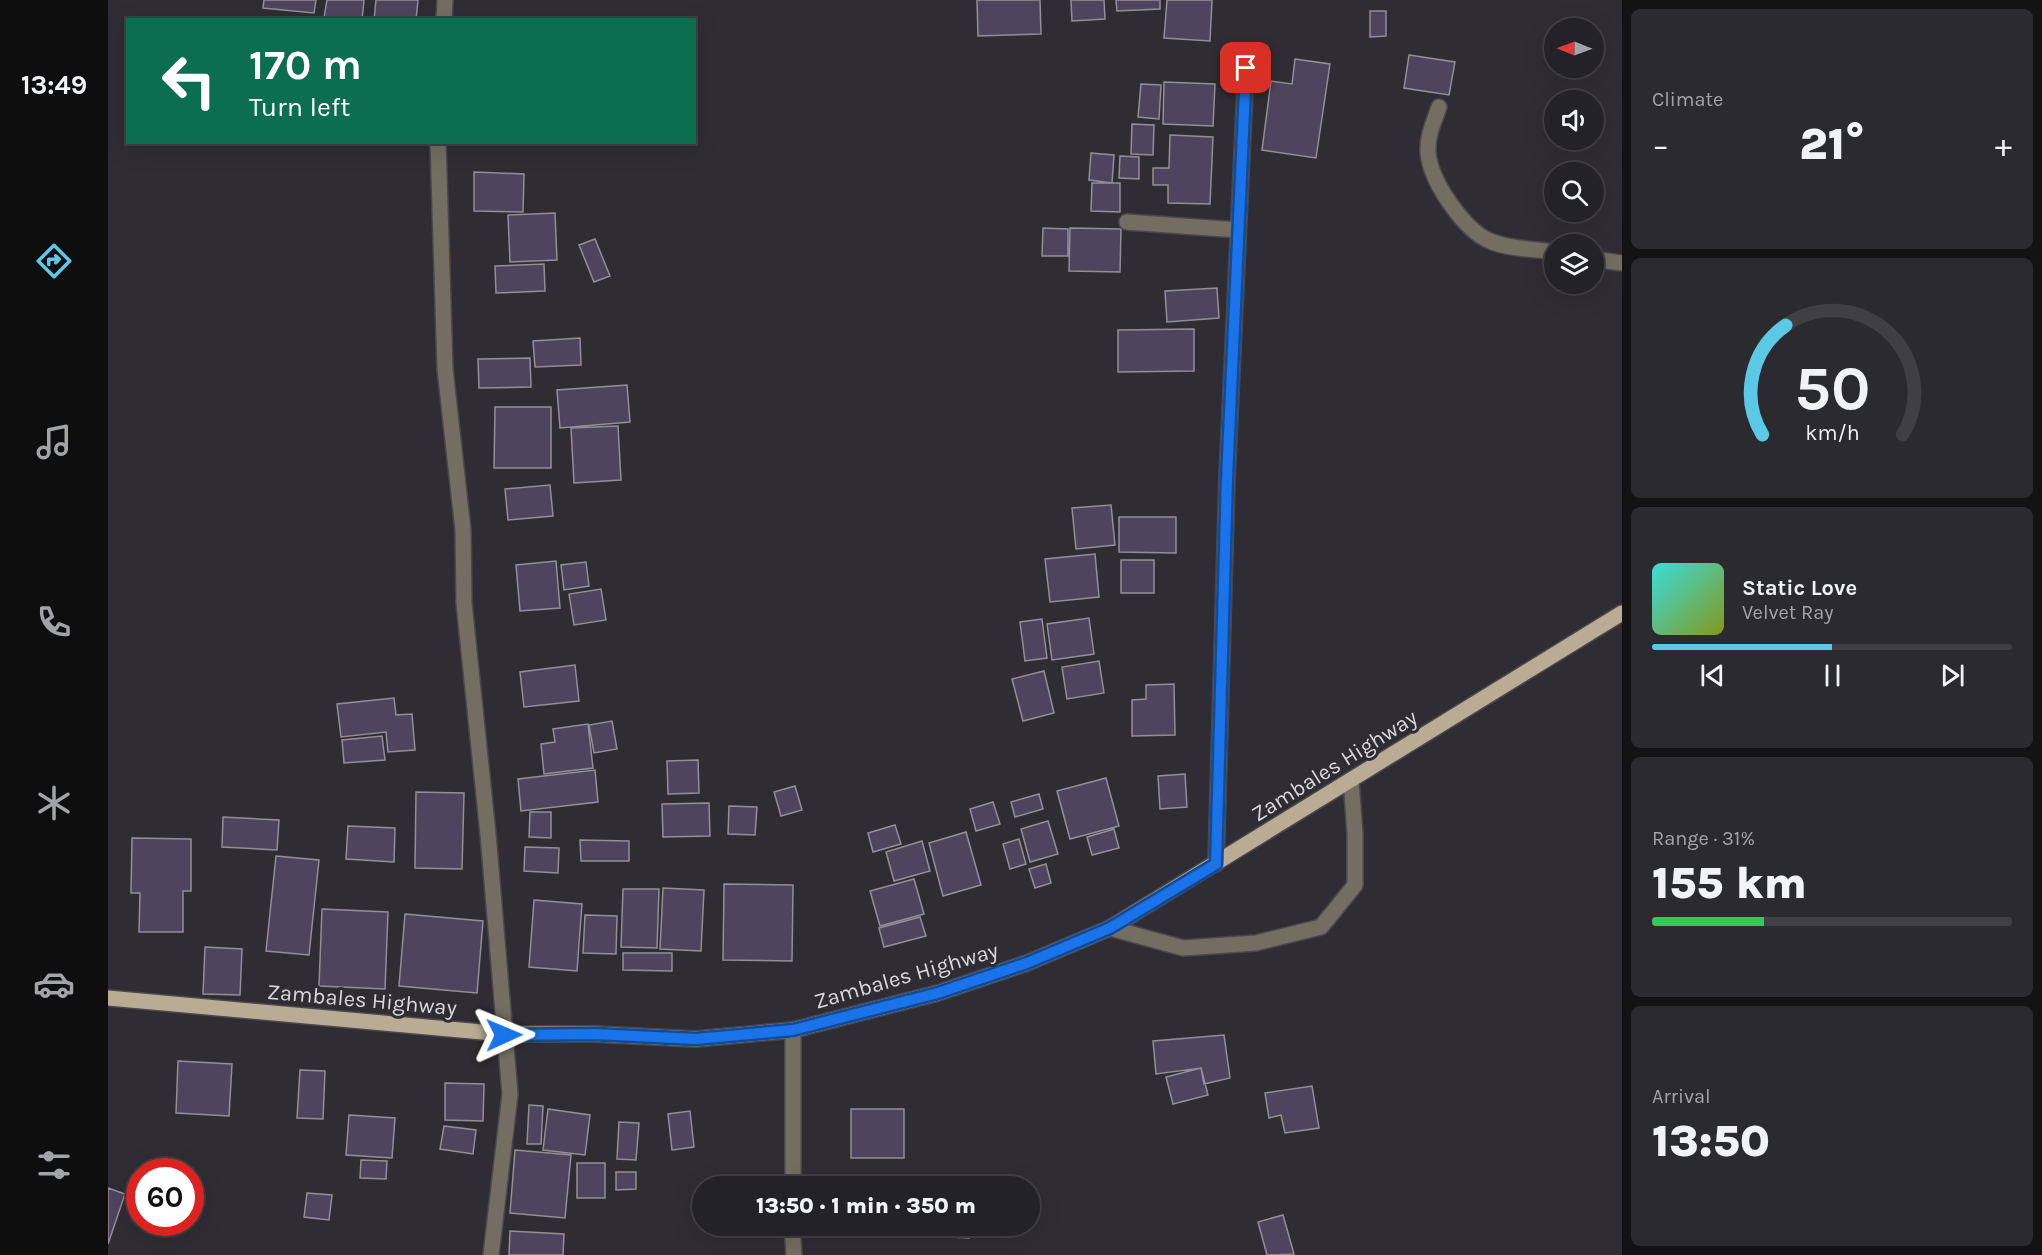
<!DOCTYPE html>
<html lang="en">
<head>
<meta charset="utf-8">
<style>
	body { margin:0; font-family:Karla,sans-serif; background:#2b2a2e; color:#f1f3f6; height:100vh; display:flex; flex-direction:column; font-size:22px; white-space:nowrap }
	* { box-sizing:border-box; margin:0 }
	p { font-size:20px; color:#a3a4a7 }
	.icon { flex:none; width:33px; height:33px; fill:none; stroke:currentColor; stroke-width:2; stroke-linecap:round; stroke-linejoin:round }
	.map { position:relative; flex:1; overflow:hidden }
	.sheet { display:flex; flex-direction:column; gap:9px; padding:9px; background:#131315; width:420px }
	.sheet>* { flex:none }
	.hud { position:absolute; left:18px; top:18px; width:570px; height:126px; border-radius:0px; box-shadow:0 6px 24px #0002,0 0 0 2px #403f43; background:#0b6e4f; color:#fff; overflow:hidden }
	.needle { width:39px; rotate:271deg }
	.buttons { position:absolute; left:1436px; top:18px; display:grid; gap:12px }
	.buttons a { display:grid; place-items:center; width:60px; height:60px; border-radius:50%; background:#232226; box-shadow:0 6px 24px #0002,0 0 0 2px #403f43; font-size:30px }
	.speed { position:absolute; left:18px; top:1158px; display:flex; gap:12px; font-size:30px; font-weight:700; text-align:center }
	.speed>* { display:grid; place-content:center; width:78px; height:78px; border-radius:50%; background:#232226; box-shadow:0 6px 24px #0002,0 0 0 2px #403f43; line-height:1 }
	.speed .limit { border:9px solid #d22; background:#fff; color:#111 }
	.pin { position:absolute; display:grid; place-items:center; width:51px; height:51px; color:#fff; margin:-26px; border-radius:12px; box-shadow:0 3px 9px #0006 }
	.me { position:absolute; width:66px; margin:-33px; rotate:89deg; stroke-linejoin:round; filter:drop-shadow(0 0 4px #0008) }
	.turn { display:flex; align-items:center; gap:21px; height:126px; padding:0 24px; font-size:27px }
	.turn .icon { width:78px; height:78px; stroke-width:2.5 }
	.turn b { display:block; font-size:42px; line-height:51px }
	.big { font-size:45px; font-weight:800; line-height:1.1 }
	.sheet .card { flex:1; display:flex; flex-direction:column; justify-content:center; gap:9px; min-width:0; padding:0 21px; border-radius:9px; background:#2b2a2e }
	.sheet .dial { align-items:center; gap:0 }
	.dial svg { height:156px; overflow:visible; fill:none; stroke:#403f43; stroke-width:7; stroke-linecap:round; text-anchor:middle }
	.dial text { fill:#f1f3f6; stroke:none }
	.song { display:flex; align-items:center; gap:18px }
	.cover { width:72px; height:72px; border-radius:9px; background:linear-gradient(135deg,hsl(180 70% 55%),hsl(70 70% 35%)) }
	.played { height:6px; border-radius:3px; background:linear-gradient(90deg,#5bc8e6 50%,#403f43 50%) }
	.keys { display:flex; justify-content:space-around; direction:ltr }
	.heat { display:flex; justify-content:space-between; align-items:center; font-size:33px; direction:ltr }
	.charge { height:9px; border-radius:4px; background:linear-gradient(90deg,#34c759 31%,#403f43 0) }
	.trip { position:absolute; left:584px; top:1176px; width:348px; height:60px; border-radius:30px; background:#232226; box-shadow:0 6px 24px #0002,0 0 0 2px #403f43; font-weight:800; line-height:60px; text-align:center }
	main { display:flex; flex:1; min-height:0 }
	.tab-bar { display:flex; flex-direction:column; width:108px; justify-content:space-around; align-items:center; background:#0e0e0f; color:#a3a4a7 }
	.tab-bar .icon { width:42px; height:42px }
	.tab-bar .active { color:#5bc8e6 }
	.tab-bar b { font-size:27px; color:#f1f3f6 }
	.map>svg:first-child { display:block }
	.building { fill:#4f445d; stroke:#928f96; stroke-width:1.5 }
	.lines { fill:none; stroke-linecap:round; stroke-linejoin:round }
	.minor-casing { stroke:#4a484e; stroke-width:18 }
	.major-casing { stroke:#4a484e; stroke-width:18 }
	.minor { stroke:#746d61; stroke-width:15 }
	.major { stroke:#baab94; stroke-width:15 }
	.route-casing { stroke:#114b97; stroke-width:15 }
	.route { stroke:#1a73e8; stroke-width:10 }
	.labels { text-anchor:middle; stroke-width:6; stroke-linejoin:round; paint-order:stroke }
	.street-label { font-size:22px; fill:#d8d7db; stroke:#2f2d33 }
</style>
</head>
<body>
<main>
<nav class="tab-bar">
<b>13:49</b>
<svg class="icon active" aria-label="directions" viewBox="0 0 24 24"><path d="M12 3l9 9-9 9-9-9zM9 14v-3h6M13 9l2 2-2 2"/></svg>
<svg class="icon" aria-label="music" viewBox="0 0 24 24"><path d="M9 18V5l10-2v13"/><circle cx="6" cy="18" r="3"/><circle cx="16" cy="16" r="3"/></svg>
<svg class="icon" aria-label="phone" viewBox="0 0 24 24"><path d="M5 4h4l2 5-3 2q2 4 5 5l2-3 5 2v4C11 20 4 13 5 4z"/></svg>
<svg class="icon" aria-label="climate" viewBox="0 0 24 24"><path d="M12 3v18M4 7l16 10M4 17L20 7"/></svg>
<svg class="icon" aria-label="car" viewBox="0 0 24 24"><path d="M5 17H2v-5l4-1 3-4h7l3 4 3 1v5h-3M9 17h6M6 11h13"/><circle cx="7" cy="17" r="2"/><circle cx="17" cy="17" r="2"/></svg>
<svg class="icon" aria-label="filters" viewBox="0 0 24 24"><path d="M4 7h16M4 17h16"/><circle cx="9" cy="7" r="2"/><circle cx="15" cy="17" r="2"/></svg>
</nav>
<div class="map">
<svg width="1514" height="1255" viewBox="0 0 1514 1255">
	<rect width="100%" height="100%" fill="#2f2d33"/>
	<path class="building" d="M156,0h52l-2,13 -51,-5z
		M219,0h37l-2,20 -38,-2z
		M268,0h42l-2,20h-42z
		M869,0h63l1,34 -63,2z
		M963,0h33l1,19 -33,2z
		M1008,0h44v9l-43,2z
		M1059,0h45l-2,41 -46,-3z
		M1262,11h16v25l-16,1z
		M1301,55l46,7 -6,33 -45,-7z
		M1187,59l35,5 -14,94 -54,-8 9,-69 21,3z
		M1056,82l51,2 -2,42 -50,-2z
		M1033,84l20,1 -2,34 -21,-2z
		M1024,124l22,1 -1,30 -22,-1z
		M1062,135l43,2 -3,67 -42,-1v-18h-15v-17h16z
		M983,153l23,2 -2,28 -23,-3z
		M1012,156l19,1v22l-20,-1z
		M366,172l50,2 -1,38 -49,-1z
		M984,183h28v29l-29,-1z
		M447,213l2,47 -47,2 -2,-47z
		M935,228l25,1v27h-26z
		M962,228l51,1 -1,43 -51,-1z
		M487,239l15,37 -16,6 -15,-37z
		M436,264l1,27 -49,2 -1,-27z
		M1109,288l2,30 -52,4 -2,-31z
		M1086,329v42l-76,1v-42z
		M472,338l1,27 -46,2 -2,-26z
		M422,358l1,29 -52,1 -1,-29z
		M519,385l3,37 -70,6 -3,-38z
		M387,407h56v61h-57z
		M510,426l3,54 -47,3 -3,-55z
		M442,485l3,31 -45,4 -3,-31z
		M1003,505l4,40 -39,4 -4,-41z
		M1011,517h57v36l-57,-1z
		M987,554l4,43 -49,5 -5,-43z
		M1013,560h33v33h-33z
		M448,561l4,47 -40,3 -4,-46z
		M478,562l3,24 -25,4 -3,-25z
		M493,589l5,31 -32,5 -5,-31z
		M981,618l5,36 -42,6 -5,-36z
		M934,619l5,39 -22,3 -5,-39z
		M991,661l5,32 -37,6 -5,-32z
		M467,665l4,36 -55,6 -4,-35z
		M936,671l10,42 -31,8 -11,-42z
		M1066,684l1,51 -43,1v-36l14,-1v-14z
		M286,698l2,17 16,-1 3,36 -27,2 -2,-20 -45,5 -4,-33z
		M504,721l5,28 -23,4 -5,-28z
		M480,724l5,44 -49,6 -3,-30 14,-2 -2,-13z
		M274,736l3,24 -41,3 -2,-23z
		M590,760l1,33 -31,1 -1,-33z
		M487,770l3,32 -77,9 -3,-32z
		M1077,774l2,33 -27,2 -2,-33z
		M998,778l13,48 -49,13 -13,-48z
		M687,786l7,24 -21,6 -7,-24z
		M308,792l48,1 -2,76 -47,-1z
		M931,794l4,15 -28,8 -4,-15z
		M885,802l7,22 -24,7 -6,-22z
		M601,803l1,33 -47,1 -1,-33z
		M621,806l28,1 -2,28 -27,-1z
		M422,812h21v26l-22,-1z
		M115,817l56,3 -2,30 -55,-3z
		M940,821l10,33 -28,8 -9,-33z
		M787,825l6,19 -28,8 -5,-19z
		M240,826l47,2 -1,34 -48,-3z
		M1006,829l5,19 -27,7 -5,-18z
		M858,832l15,53 -38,11 -14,-53z
		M24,838l59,1v52h-8v41h-44l1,-39h-9z
		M911,839l7,25 -16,5 -7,-25z
		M472,840l49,1v20h-48z
		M814,841l8,30 -36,10 -8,-29z
		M417,847l34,1 -1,25 -34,-2z
		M168,856l43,4 -10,95 -43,-4z
		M938,864l5,19 -16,5 -6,-19z
		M806,879l10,35 -44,12 -10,-35z
		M616,884l69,1 -1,76 -69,-1z
		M555,888l41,2 -3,61 -41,-2z
		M515,889h36l-2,59 -36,-1z
		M426,900l48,4 -5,67 -48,-4z
		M214,909l66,3 -3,77 -66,-3z
		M297,914l78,7 -6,72 -78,-7z
		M477,915l32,1 -1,38 -33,-1z
		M812,917l6,19 -42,11 -5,-19z
		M97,947l37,2 -2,46 -37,-1z
		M515,953h49v18l-49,-1z
		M1116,1035l6,43 -26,6 -3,-16 -45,6 -3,-33z
		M70,1061l54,3 -3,52 -53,-3z
		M1093,1068l7,27 -35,9 -7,-27z
		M192,1070l25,1 -2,48 -26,-1z
		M337,1083l39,1 -1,37 -38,-1z
		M1204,1086l7,42 -34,5 -4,-18 -12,3 -4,-25z
		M421,1105l14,1 -2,38h-14z
		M440,1109l42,6 -5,40 -42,-5z
		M743,1109h53v49h-53z
		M582,1111l4,36 -22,3 -4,-36z
		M241,1115l46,3 -3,40 -46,-3z
		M511,1122l20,1 -3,37 -19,-1z
		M336,1126l32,4 -3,24 -33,-5z
		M407,1150l56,5 -6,63 -55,-5z
		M253,1160l26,1 -1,18 -26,-1z
		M469,1163h28v35h-28z
		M508,1172h20v17l-20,1z
		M0,1188l17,6 -17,50z
		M199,1193l25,2 -3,25 -25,-3z
		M1175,1215l11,39 -27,1 -9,-33z
		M826,1226h36l-1,12 -36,-2z
		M402,1231l54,3 -1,21h-54z"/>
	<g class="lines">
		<defs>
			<path id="minor" d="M336,20l1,-20
				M1331,107c-5,15 -12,29 -11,45 2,29 36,78 62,89 18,8 44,8 64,11
				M330,142l7,227 18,161 1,73 24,231 22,260 -19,161
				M1019,222l111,8
				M1485,259l29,4
				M1108,864l11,-386 19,-411
				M1002,928l73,20 73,-5 65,-16 34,-42v-51l-4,-54
				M685,1186v-156
				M684,1226l2,29"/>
			<path id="major" d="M0,998l396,36h90l102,5 97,-9 145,-37 89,-30 83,-35 512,-315"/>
		</defs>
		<use href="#minor" class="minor-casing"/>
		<use href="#major" class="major-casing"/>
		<use href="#minor" class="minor"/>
		<use href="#major" class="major"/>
	</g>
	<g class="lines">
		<defs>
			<path id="route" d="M396,1035l90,-1 102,5 97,-9 145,-37 89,-30 83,-35 106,-64 11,-386 19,-410"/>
		</defs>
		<use href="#route" class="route-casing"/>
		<use href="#route" class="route"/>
	</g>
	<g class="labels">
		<g class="street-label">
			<text transform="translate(1226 765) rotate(-32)" y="8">Zambales Highway</text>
			<text transform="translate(798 975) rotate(-16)" y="8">Zambales Highway</text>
			<text transform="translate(254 999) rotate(5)" y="8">Zambales Highway</text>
		</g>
	</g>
</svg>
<div class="buttons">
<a><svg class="needle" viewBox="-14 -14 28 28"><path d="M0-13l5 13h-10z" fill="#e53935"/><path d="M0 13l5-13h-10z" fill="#a3a4a7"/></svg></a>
<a><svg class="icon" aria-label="sound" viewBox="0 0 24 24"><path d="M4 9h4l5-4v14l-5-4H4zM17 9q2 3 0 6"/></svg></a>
<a><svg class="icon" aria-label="search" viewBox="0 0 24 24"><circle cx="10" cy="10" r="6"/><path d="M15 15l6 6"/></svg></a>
<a><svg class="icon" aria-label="layers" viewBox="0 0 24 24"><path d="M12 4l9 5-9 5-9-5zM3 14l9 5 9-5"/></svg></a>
</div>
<div class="speed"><div class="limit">60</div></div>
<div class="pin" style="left:1138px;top:68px;background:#d93025"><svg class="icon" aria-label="arrive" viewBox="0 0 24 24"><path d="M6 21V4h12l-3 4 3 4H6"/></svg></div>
<svg class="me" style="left:396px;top:1035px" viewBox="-20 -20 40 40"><path d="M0-17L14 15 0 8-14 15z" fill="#1a73e8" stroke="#fff" stroke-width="4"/></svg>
<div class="trip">13:50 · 1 min · 350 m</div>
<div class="hud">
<div class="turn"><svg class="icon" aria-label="left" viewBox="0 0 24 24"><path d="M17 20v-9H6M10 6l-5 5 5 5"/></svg><div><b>170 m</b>Turn left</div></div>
</div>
</div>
<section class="sheet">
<div class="card"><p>Climate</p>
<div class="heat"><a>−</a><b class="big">21°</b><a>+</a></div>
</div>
<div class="card dial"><svg viewBox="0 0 100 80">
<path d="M14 69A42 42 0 1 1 86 69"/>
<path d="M14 69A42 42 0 0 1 26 13" stroke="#5bc8e6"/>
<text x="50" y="56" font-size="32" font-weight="700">50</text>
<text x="50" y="72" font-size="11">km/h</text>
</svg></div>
<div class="card">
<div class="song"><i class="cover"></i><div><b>Static Love</b><p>Velvet Ray</p></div></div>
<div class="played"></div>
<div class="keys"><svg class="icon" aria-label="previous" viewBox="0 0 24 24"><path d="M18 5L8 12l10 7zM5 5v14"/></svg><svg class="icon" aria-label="pause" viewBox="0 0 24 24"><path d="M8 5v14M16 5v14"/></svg><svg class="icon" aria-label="next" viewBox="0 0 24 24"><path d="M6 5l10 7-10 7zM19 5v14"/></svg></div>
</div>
<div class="card"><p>Range · 31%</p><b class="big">155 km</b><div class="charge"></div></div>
<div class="card"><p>Arrival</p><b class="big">13:50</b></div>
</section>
</main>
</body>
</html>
